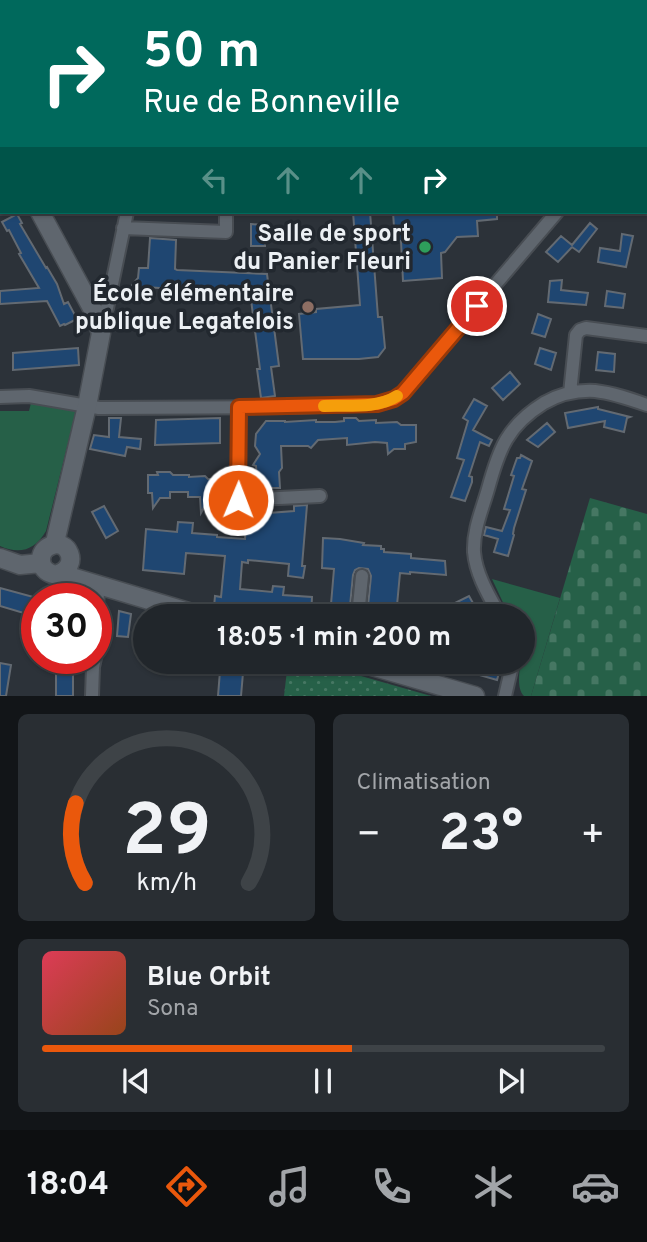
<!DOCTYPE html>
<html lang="fr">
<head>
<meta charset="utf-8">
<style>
	body { margin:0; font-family:Overpass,sans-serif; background:#292e33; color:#f1f3f6; height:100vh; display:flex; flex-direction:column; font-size:26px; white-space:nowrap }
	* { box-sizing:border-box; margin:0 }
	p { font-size:23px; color:#a2a5a9 }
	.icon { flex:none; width:38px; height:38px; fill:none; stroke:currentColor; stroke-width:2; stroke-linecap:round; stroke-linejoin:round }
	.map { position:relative; height:696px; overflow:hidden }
	.sheet { display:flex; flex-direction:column; gap:18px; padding:18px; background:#121518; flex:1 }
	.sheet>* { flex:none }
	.top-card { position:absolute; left:0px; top:0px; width:648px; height:214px; box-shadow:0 2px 5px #0004,0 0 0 2px #3e4347; background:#00695c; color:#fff; overflow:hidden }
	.speed { position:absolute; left:21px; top:583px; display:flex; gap:14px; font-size:35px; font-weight:700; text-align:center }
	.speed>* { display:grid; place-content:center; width:91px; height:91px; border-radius:50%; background:#21262b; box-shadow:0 2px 5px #0004,0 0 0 2px #3e4347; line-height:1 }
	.speed .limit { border:10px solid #d22; background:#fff; color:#111 }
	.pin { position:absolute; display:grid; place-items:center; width:60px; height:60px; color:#fff; margin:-30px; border:4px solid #fff; border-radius:50%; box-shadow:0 2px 7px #0007 }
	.me { position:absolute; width:77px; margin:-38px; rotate:1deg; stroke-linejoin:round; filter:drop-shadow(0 0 5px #0008) }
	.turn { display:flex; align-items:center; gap:24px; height:147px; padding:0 28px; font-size:32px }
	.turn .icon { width:91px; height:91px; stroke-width:2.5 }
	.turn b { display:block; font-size:49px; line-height:60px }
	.lanes { display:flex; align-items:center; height:66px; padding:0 28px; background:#0003; justify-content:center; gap:35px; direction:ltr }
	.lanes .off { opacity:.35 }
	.big { font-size:52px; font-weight:700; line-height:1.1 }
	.sheet .widget { flex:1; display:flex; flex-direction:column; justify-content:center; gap:10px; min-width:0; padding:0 24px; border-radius:10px; background:#292e33 }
	.sheet .dial { align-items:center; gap:0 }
	.dial svg { height:182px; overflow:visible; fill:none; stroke:#3e4347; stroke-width:7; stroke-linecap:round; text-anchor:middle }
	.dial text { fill:#f1f3f6; stroke:none }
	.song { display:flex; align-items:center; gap:21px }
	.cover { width:84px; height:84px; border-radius:10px; background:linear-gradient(135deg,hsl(350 70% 55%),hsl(20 70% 35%)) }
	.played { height:7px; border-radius:4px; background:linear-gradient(90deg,#ea580c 55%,#3e4347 55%) }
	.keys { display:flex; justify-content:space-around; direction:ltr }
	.heat { display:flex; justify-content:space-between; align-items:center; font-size:38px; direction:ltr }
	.sheet .tiles { flex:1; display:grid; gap:18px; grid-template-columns:1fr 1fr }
	.widget:last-child { grid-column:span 2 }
	.trip { position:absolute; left:133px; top:604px; width:402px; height:70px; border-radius:35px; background:#21262b; box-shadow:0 2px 5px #0004,0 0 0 2px #3e4347; font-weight:700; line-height:70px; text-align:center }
	.tabs { display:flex; height:112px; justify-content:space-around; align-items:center; background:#0d0f11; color:#a2a5a9 }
	.tabs .icon { width:49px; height:49px }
	.tabs .selected { color:#ea580c }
	.tabs b { font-size:32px; color:#f1f3f6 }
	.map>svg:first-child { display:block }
	.grass { fill:#266048 }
	.cemetery { fill:url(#cemetery-stones) }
	.garden { fill:url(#garden-dots) }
	.building { fill:#1f4671; stroke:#636a72; stroke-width:2 }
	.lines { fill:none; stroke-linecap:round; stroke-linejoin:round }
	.minor-casing { stroke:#484d53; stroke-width:16 }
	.tertiary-casing { stroke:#484d53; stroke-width:19 }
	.secondary-casing { stroke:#484d53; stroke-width:21 }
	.minor { stroke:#5f666e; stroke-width:12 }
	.tertiary { stroke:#5f666e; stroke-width:16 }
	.secondary { stroke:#5f666e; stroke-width:18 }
	.route-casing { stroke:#983908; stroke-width:18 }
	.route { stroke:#ea580c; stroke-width:12 }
	.slow { stroke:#f59e0b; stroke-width:12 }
	.leisure-dot { fill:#2e9e5b; stroke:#22282f; stroke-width:2.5 }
	.education-dot { fill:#8d6e63; stroke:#22282f; stroke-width:2.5 }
	.labels { text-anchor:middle; stroke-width:7; stroke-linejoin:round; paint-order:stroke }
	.poi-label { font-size:24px; font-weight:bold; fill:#ecf0f4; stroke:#22282f; text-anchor:end }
</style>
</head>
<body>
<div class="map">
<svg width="647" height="696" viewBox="0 0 647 696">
	<defs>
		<pattern id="cemetery-stones" width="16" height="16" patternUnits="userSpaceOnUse" patternTransform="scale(1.75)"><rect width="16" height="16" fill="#266048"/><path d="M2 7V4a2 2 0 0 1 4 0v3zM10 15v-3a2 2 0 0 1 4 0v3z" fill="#467763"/></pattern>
		<pattern id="garden-dots" width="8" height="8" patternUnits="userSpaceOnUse" patternTransform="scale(1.75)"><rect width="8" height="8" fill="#266048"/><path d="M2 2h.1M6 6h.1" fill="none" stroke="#467763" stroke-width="1.8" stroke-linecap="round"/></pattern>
	</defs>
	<rect width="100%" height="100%" fill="#2c3239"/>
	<path class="grass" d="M31,403l45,8 -30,120c-11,19 -26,24 -46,15v-135h29z
		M492,579l68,19 -29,98h-7c-8,-8 -4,-24 -4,-34h3v-9l5,-6 -5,-18v-13h-4l-12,-5z"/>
	<path class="cemetery" d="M590,498l57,16v182h-116z"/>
	<path class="garden" d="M288,662h24l119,34h-147z"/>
	<path class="building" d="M353,212h17l8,105h4l3,31 -7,9 -19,2h-56l-4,-45 17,-2v-3l44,-4z
		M393,212h104v7l-20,2 1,15 -21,1 -12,15 -4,1 1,25 -39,3 -2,-40 -6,1z
		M17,214l5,9 -2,1 26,44 1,-1 10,17 7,20 4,-2 9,17 -12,6 -1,-1 -4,2 -13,-25 -47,3v-13l39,-3 -20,-34 2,-1 -12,-23 -2,1 -5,-9z
		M590,223l7,6 -18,23 -7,-5 -14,15 -12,-10 15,-16 11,9z
		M251,224l13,1 1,21h-14z
		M622,234l11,2 -7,31 -28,-5 2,-14 20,3z
		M150,238l26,2 -1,29 2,1 90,4 12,92 -8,1 4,29 -14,2 -4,-29h3l-10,-77 -52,-2 -8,6 -9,-1 -6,-6 -30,-2 -5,5h-5l-3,-3v-4l6,-7 1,-10h9z
		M562,280l-1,10 27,3 -2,12 -38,-3 2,-21z
		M607,291l18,3 -2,14 -18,-2z
		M538,314l13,5 -6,18 -13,-4z
		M78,348l1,17 -66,5v-17z
		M540,348l16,5 -5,17 -16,-6z
		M598,352l17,2 -1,18 -18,-2z
		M510,372l10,12 -17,16 -11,-12z
		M474,399l13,7 -14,24 19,10 -3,6 -9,-4 -11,34 3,1v5l-7,19 -14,-4 13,-37 -7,-2 11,-37 -5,-3z
		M598,407v2l32,8 -3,1 -3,14 -20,-5 1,-6 -37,7 -3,-15z
		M109,418h12l-2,19 22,2 -1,10 -13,-2 -2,9 -35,-7 4,-14 15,2z
		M220,418v25l-65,2 1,-25z
		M344,418h12l3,3 17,-1v3l21,-1 4,3h15v17l-11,2v5h-11l-6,5 -1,-11 -12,-1 -28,3v-7l-29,2 -7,8 -3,-2h-27l1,22 -3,4 1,16h-17v-2h-3v-8h-3l-1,-12 -3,-1 7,-11 -5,-8 1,-12 10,-13h19v1l31,-2v2h19l9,-1z
		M547,423l8,9 -17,15 -11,-7z
		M521,455l11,6 -10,28 4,1 -12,38 -1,6 1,1 -6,21 -14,-4 4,-13 -14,-4 2,-8 16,4 8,-21 -6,-1 10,-33 -3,-1 6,-17h3z
		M157,472h13l3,3h16v2l16,-1 3,3h21v16l-11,2v5h-11l-6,11 -1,-16h-12v-5h-18v6h-10l-7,10 -1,-15h-4v-18h10z
		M307,505l-5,61h3l-2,12 -15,-2 1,-12 -41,-4v3l-6,-1 -2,27 32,3 1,-6 11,1 -1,8 29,2 -1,19h-50l-27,-3 -20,-6 1,-11 6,1 4,-41 -39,-3 -2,21 -41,-4 3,-41 31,3 1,-10 15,1 -1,10 25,2v2l28,2 1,-11 5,1v-10l5,-1v-4l38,-3v-5z
		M104,506l14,25 -12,7 -14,-26z
		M323,538l17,1 24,4 -1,2 18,1v3h3v3l27,2v4l34,3 1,14 -36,-3v2l-10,-1 -4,43h-29l4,-40 -3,-7 -9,-1 -4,2 -2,5 -4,41h-19l4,-47 -12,-1z
		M0,588l37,10v19l-37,-11z
		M469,596l9,16 -8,4h-8l-7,-13z
		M119,611l12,3 -3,23 -11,-1z
		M56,658h17v38h-17z
		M441,662h61l-5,18 -56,-16z
		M0,663l11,2 -5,31h-6z
		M220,671l23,2 -2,23h-23z"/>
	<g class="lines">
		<defs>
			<path id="minor" d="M144,0v2
				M312,0v2
				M646,116l1,-1
				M646,170l1,1
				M123,228l103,4v-20
				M98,323l9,-15 20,-96
				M570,393l6,-58 4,-5 6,-2 61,8
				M0,397l29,-1 70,12 193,-1 85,-3 17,-5 9,-6 154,-181
				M239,407l-1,93 82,-4
				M96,611l3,-25
				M358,616l4,-40
				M500,616c-11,-20 -24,-41 -26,-64 -1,-22 8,-42 14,-63 11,-40 19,-63 56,-86 16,-9 33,-13 51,-12 18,2 35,8 52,14
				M92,696l1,-29 2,-9
				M505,696l6,-26v-8"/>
			<path id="tertiary" d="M253,2l4,-2
				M0,119h2"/>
			<path id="secondary" d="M0,145l2,2
				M40,212l53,98 8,23 -14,73 -31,132 1,6
				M0,558l20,7 21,-2
				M58,574c23,-8 10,-37 -8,-28 -12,5 -12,22 0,27 6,3 15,3 22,4l130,39
				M358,662l117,34"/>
		</defs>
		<use href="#minor" class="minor-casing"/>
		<use href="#tertiary" class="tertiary-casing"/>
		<use href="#secondary" class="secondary-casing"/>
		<use href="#minor" class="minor"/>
		<use href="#tertiary" class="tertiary"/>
		<use href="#secondary" class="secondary"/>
	</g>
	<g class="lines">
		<defs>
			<path id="route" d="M238,500l1,-93 138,-3 17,-5 9,-6 74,-87"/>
		</defs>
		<use href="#route" class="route-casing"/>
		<use href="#route" class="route"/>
		<path class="slow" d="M324,406c24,-1 53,3 73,-10"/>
	</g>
	<circle class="leisure-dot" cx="425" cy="247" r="7"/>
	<circle class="education-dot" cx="308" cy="307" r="7"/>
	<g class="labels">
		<g class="poi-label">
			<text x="411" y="241">Salle de sport<tspan x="411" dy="28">du Panier Fleuri</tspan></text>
			<text x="294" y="301">École élémentaire<tspan x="294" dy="28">publique Legatelois</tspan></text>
		</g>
	</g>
</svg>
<div class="speed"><div class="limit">30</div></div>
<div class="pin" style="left:477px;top:306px;background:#d93025"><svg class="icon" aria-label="arrive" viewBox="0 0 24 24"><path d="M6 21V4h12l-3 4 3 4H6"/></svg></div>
<svg class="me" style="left:238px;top:500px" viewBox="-20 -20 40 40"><circle r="17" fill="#ea580c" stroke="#fff" stroke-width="3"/><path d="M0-11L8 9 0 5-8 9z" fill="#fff"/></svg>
<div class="trip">18:05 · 1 min · 200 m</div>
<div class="top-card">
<div class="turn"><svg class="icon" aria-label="right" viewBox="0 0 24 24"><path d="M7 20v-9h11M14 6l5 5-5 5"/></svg><div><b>50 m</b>Rue de Bonneville</div></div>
<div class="lanes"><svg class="icon off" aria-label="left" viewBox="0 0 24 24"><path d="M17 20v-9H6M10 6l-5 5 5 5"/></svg><svg class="icon off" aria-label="ahead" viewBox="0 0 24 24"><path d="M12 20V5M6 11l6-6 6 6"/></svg><svg class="icon off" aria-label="ahead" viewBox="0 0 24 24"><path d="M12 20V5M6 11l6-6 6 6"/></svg><svg class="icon" aria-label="right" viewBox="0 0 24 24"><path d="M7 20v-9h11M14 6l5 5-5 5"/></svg></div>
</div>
</div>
<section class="sheet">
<div class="tiles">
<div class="widget dial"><svg viewBox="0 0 100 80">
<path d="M14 69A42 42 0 1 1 86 69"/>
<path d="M14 69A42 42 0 0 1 10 34" stroke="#ea580c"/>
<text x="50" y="56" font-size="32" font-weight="700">29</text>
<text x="50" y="72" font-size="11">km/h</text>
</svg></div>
<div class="widget"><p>Climatisation</p>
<div class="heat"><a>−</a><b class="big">23°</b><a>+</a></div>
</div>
<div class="widget">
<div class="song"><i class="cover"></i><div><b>Blue Orbit</b><p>Sona</p></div></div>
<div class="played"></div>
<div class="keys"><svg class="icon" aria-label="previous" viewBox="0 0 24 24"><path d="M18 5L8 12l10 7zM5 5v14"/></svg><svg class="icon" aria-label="pause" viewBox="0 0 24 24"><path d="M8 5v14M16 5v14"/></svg><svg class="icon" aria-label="next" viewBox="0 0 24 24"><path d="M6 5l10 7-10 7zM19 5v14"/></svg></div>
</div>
</div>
</section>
<nav class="tabs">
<b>18:04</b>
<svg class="icon selected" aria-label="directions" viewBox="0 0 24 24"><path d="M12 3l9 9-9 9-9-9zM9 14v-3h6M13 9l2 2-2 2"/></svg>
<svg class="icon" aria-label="music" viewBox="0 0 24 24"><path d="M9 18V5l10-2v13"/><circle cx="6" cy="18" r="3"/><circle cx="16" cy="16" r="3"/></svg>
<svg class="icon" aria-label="phone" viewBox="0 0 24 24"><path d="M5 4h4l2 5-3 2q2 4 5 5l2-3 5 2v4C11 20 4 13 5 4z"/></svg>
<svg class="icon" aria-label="climate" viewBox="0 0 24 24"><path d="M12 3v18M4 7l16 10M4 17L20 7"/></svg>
<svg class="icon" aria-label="car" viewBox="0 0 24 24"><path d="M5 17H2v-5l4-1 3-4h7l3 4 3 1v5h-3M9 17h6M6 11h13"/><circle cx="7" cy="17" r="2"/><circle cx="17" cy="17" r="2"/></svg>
</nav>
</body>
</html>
